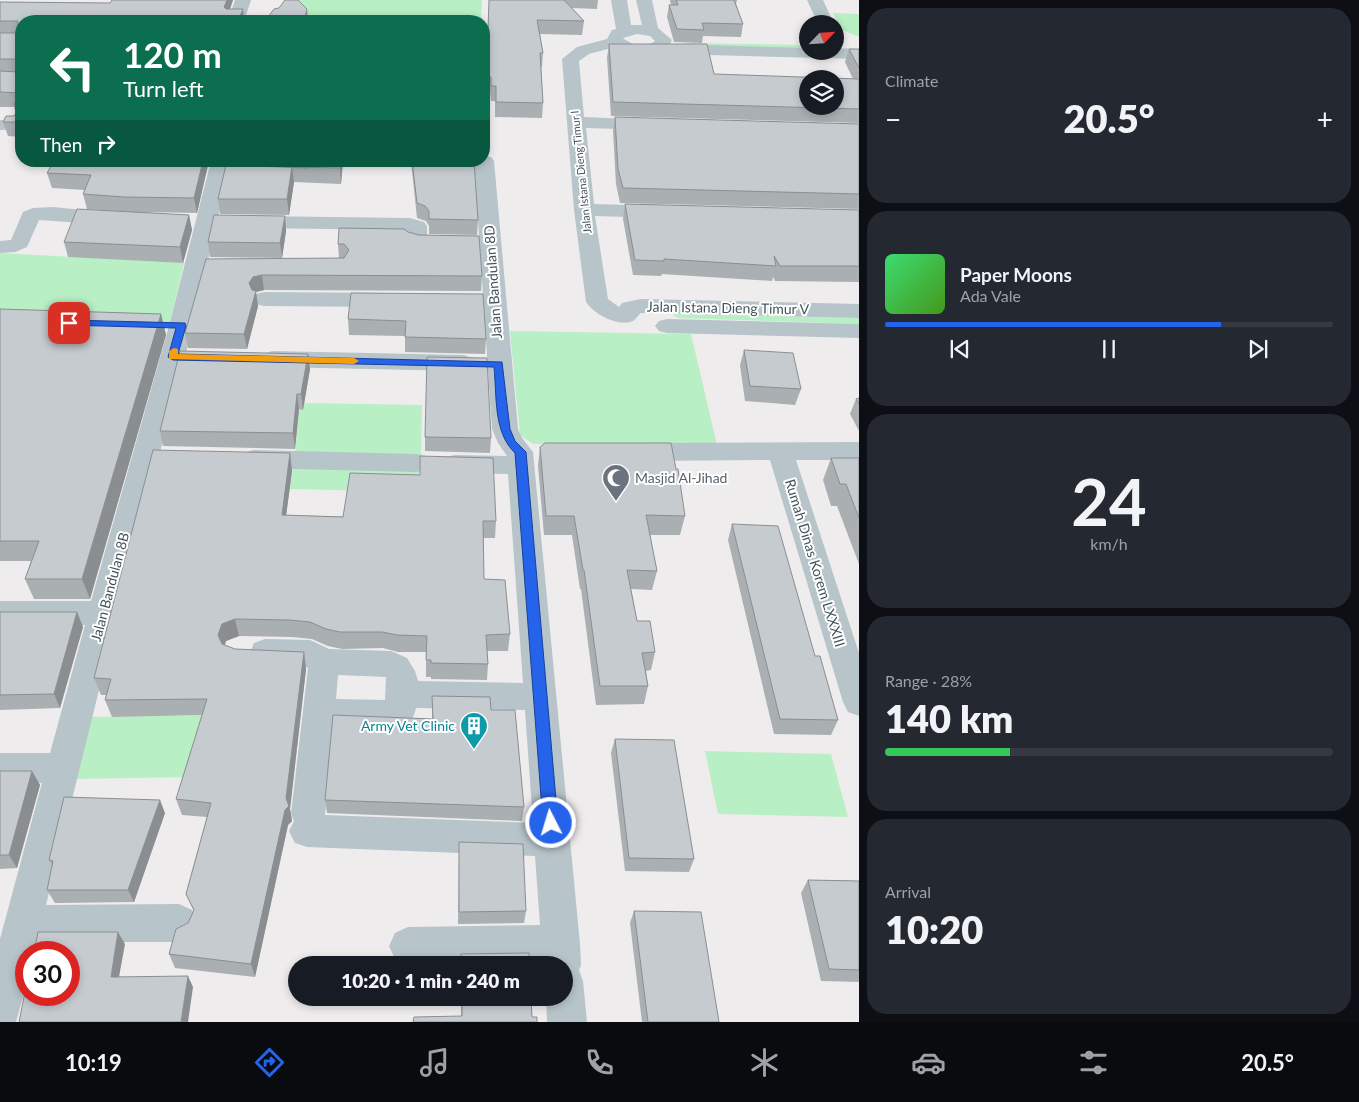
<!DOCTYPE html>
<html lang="en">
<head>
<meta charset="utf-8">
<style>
	body { margin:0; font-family:Lato,sans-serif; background:#242831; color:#f1f3f6; height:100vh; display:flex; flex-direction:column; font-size:19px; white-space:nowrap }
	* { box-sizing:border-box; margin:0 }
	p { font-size:16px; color:#9ea1a6 }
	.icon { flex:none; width:28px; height:28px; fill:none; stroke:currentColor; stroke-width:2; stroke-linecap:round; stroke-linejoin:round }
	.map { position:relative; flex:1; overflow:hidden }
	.details { display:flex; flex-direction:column; gap:8px; padding:8px; background:#0d0f14; width:500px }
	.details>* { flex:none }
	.guide { position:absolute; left:15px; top:15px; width:475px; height:152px; border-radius:20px; box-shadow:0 2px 8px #0003; background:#0b6e4f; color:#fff; overflow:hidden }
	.needle { width:32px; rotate:65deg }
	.tools { position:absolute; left:799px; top:15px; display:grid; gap:10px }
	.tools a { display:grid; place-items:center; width:45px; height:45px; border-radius:50%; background:#171b24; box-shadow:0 2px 8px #0003; font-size:25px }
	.speed { position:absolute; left:15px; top:941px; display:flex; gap:10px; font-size:25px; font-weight:700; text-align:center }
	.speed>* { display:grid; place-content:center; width:65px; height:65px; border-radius:50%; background:#171b24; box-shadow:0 2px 8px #0003; line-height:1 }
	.speed .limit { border:8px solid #d22; background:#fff; color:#111 }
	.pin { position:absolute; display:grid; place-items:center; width:42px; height:42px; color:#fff; margin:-21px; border-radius:10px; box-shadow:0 2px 8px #0006 }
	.me { position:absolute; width:55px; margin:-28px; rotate:355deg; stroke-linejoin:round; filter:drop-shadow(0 0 4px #0008) }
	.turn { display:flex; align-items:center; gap:18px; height:105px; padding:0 25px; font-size:22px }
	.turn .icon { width:65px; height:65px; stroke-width:2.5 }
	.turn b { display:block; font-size:35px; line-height:42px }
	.then { display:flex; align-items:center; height:48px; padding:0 25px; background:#0003; gap:10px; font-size:19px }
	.big { font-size:38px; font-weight:800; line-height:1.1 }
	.details .tile { flex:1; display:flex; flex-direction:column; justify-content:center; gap:8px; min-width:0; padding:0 18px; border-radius:20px; background:#242831 }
	.details .dial { align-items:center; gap:0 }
	.dial b { font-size:65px; line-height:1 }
	.song { display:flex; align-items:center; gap:15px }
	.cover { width:60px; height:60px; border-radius:8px; background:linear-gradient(135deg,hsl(140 70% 55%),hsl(100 70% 35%)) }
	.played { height:5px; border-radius:2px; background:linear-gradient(90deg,#2563eb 75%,#363941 75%) }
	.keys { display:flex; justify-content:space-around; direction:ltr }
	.heat { display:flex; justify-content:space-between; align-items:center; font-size:28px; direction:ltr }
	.charge { height:8px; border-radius:4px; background:linear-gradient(90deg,#34c759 28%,#363941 0) }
	.trip { position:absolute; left:288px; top:956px; width:285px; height:50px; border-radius:25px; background:#171b24; box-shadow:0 2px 8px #0003; font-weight:800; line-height:50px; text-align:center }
	.dock { display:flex; height:80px; justify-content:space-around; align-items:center; background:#090b0e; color:#9ea1a6 }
	.dock .icon { width:35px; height:35px }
	.dock .on { color:#2563eb }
	.dock b { font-size:22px; color:#f1f3f6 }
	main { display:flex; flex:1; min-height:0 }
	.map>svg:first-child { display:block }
	.green { fill:#b8efc4 }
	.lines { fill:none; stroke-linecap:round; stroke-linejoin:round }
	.minor { fill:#b7c4ca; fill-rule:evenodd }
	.wall { fill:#aaafb2 }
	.shaded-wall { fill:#8b8e91 }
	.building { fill:#c6cbcf; stroke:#8b8e91; fill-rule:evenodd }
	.route { fill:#2563eb; stroke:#184099 }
	.slow { fill:#f59e0b }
	.labels { text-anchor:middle; stroke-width:4; stroke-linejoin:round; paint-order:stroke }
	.far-street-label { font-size:11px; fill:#44535a; stroke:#fff }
	.street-label { font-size:14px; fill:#44535a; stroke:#fff }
	.worship-label { font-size:14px; fill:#5b616d; stroke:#fff; text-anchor:start }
	.culture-label { font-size:14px; fill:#0d838f; stroke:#fff; text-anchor:end }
</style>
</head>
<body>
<main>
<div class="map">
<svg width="859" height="1022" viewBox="0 0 859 1022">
	<rect width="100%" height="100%" fill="#efeced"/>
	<path class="green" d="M290,0h192l-1,21 -177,-3z
		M833,13l26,1v23l-17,-7z
		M687,43l120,2 1,4 -121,-3 -4,-2z
		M0,253l184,10 -14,59 -170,-5z
		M674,314l185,4v6l-180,-6 -5,-2z
		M510,331l181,3 26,111 -184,-1 -13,-9z
		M304,403l118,2 -1,54 -126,-4 4,-46h4z
		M293,464l128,3 -1,25 -130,-3z
		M212,715l-18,62 -121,2 15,-62z
		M705,751l126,3 17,63 -130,-3z"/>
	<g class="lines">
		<path class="minor" d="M235,0h16l-7,21h-16z
			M611,0h16l4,25h11l-6,-25h16l6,28 14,12 -2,4 138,4v3h27v-3l24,1v10l-188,-5 -7,-4 -26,5 -23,-8 -26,7 -10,7 5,56 67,3 6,1 3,4 -3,4 -6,1 -65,-2 8,76 68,2 7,2 3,4 -3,4 -7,2 -67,-2 13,83 11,8 3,-4 19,-4 218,5v14l-218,-5c-3,2 -5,6 -8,8 -16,6 -39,-7 -47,-19l-12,-92 -12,-151 15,-12 30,-8 5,-9 4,-1zM637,34l13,2 5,5c-10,7 -22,5 -32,-3z
			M807,0h16l11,24h-16z
			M0,120l18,1 3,4 -3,4 -18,1z
			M484,155l7,2 3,4 24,268 4,9 11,14 47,492 1,21 -2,5 4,11 4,41h-40l-1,-24h18v-33h-21v-2l-135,2 -13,-6 -6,-13 6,-13 13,-6 132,-2 -5,-69 -228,-9 -12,-4 -6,-12 5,-10 -3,-7 17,-146 -3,-2 -40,-1 -11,-4 -4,-9 4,-9 11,-4 45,1 19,9 62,2 16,7 8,13 3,10 105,2 -15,-209 -53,-1 -9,-2 -4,-7 4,-7 9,-2 52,1 -9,-13 -6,-14 -18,-268h10zM338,675l48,2 -1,23 -49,-1zM416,708l109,2 8,113 -208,-8 8,-88c19,0 57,6 73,-3 6,-3 9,-10 10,-16z
			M211,161h20l-38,165 -75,287 -72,292 133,-1 13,6 6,13 -6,13 -13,6h-142l-3,10h-8v34l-10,36h-16v-83l42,-156h-42v-30h50l35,-128h-85v-24h91l78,-275z
			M301,161h20l-2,14 -3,4c-13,3 -30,1 -43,-2l-3,-4 3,-4 7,-2 20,2z
			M53,207l59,6 7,2 3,4 -3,4 -7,2 -73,-5 -12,27 -12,5 -15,1v-12l11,-1 12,-28 10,-4z
			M247,216l163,2 14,4 3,4v10l26,2 4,4 -4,4c-14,4 -31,4 -44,-1l-4,-4 1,-11 -159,-2 -7,-2 -3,-4 3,-4z
			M264,292l123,1 8,2 3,5 -3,5 -8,2 -123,-1 -8,-2 -3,-5 3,-5z
			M667,319l192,5v14l-192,-5 -8,-2 -4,-5 4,-5z
			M272,351l192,4 8,3 4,5 -4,5 -8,3 -192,-4 -8,-3 -4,-5 4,-5z
			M859,442v18h-63l63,193v63l-11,-4 -5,-10 -73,-242 -133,1 -9,-3 -4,-6 4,-6 9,-3z
			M253,450l163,4 9,2 4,7 -4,7 -9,2 -163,-4 -9,-3 -4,-6 4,-6z"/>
	</g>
	<path class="wall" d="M233,0l-3,9h13l1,12h-223v116l-13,-1 -5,-14 11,-6 2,-3 -2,-6h-14v-105l110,1z
		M489,0h109l-1,9 -25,-1 12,13 -2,14 -42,-1 3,19 -1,14h-1l2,36 -1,15 -47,-1v-16h-4l-1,-9h-6v-63h4z
		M670,0h67l-1,4 7,20 -2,13 -38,-1 -1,7 -28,-1 -7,-25 2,-12h2z
		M609,44l105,30 139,5 -8,-17 4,-13h10v74l-248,-7 -4,-58z
		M615,117l244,7v85l-239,-6 -4,-19 -3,-53z
		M54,161h155l-12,52 -58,-1 50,3 3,15 -9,33 -115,-6 -4,-15 48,-31 -25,-2 -4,-15 2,-4 -33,-2 -5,-15z
		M231,161h69l-2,6 10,1 7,-2 4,-5h24l-2,23 -47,-2 -5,33 -69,-1 -2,-15 14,-34z
		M411,161h63l4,59 -1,15 -48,-1v-8l-3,-5 -9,-3z
		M625,204l234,6v72l-84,-1 -2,-4 -1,4 -110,-7 -1,2 -28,-1 -10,-56z
		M285,216l1,15 -4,27 -72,-1 -2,-15z
		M408,232l74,44 -1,15 -217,-1 -8,2 2,14 -11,43 -59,-1 -3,-15 21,-74 133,-1 -1,-14z
		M351,293l135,46 -1,15 -80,-2v-16l-56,-1 -1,-16z
		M0,309l161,5 5,21 -76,264h-56l-9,-20 6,-18h-31z
		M744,350l57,39 -6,16 -50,-4 -5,-36z
		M310,369l-7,41 -4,-1 -4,40 -132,-3 -3,-15z
		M859,398v33l-9,-17 6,-15z
		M425,437l66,1 -1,15 -65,-2z
		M540,447l145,69 -5,19h-30l7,36 -5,19 -21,-1 6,32 18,31 -4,18 -5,1 2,15 -4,18 -48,1 -15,-116h-1l-8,-54h-28l-6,-69z
		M290,453l2,18 -6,44 210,6 -1,17h-12l1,41 26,55 -2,17h-21l1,13 -1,16 -56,-1v-2h-5v-25h-28l-15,-4 -41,1 -14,-3 -16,-7 -20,-2 -53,-1 -13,5 -1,4 10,4 69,3 2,17 -16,140 2,12 -4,4 -33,152 -80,-9 -6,-14 19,-31 6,-12 -8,-17 21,-77 -25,-2 -6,-16 26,-84 -90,2 -7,-17 1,-5h-5l-7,-17z
		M831,458h28v106l-22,-58h-6l-8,-26z
		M732,524l83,132 23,64 -7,15 -57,-1 -46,-194z
		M0,612h77l6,15 -23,81 -60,2z
		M432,696l59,14 33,97 -2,14 -195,-8 -2,-13 107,-81z
		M615,739l79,120 -5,13 -64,-1 -14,-118z
		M0,771h32l8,14 -23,83 -17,1z
		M165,813l-31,89 -79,1 -8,-13 5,-25 -3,-5z
		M459,842l67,69 -2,12 -66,1z
		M808,880l51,1v101l-38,-1 -20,-88z
		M634,911l85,111h-77l-12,-99z
		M461,998h70l1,19 -71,-1z"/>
	<path class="shaded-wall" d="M227,0h6l-7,20 -2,-13z
		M243,9l1,12h-6z
		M307,9l1,12h-4z
		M203,161h6l-12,52 -3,-15z
		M340,161h3l-2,23 -1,-16z
		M292,167l2,15 -5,33 -2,-16z
		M189,215l3,15 -9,33 -3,-16z
		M285,216l1,15 -4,27 -2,-15z
		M262,275l2,15 -8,2 2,14 -11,43 -3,-15 7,-36 -2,-15 4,-6z
		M161,314l5,21 -76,264 -8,-20z
		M308,354l2,15 -7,41 -2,-16z
		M297,394l2,15 -4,40 -2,-16z
		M290,453l2,18 -8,61 -2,-17z
		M77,612l6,15 -23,81 -6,-14z
		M235,619l4,17 -13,5 -4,11 -4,-17 4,-11z
		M304,652l2,17 -16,140 2,12 -4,4 -33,152 -4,-13 35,-166z
		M32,771l8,14 -23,83 -8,-13z
		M160,800l5,13 -31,89 -6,-12z
		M118,932l7,12 -8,44 -6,-11z
		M188,976l5,11 -5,35h-7z"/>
	<path class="building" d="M112,0h115l-3,7 2,2h17l-5,12h-217v101h-18l3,-6h8l4,-5 -4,-7 7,-11 -21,-1v-21l18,1v-13h-18v-26h18v-12h-18v-19l110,1z
		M285,0h13l9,9 -3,12h-39l9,-12 5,-1z
		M489,0h75l20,21 -47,-1 6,33h-3l3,50 -47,-1v-16h-5v-9h-7v-30h1l-1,-18h4z
		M676,0h58l9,24 -41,-1 2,7 -27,-1 -8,-24h9z
		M609,44h98l7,30 145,5v30l-246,-7zM808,79h27v27h-27z
		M849,49h10v19z
		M615,117l244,7v70l-236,-6 -5,-19z
		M54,161h149l-9,37 -70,-1 -41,-3 8,-19 -44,-2z
		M319,161h21v7l-48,-1 -5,32h-69l8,-34 82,3 7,-2z
		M412,161h62l4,59 -49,-1v-8l-4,-5 -8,-3z
		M625,204l234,6v56h-79l-6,-10 2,10 -112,-7v2l-29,-1z
		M77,209l112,6 -9,32 -116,-5z
		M214,215l71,1 -5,27 -72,-1z
		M339,228l65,1 4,3 11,3 60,1 3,40 -220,-1 -9,2 -4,6 3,7 4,1 -12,43 -59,-1 21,-74 138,-1 5,-8 -5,-6h-6z
		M351,293l132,1 3,45 -81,-2 1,-16 -58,-2z
		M0,309l161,5 -79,265h-57l14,-38h-39z
		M744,350l49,3 8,36 -51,-3z
		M180,351l128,3 -7,40h-4l-4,39 -133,-2z
		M427,357l60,1 4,80 -66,-1z
		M859,398v6l-3,-5z
		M545,443h126l5,26h2l7,47 -39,-1 11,56 -30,-1 10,51h13l5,31 -13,1 6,33h-48l-16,-116h-1l-9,-54h-28l-6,-69z
		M153,450l137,3 -8,62 61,2 7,-44 70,2v-19l73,2 3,63h-13l1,58 21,1 5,54 -24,1 2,29 -57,-1v-3h-5l1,-24 -30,-1 -15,-3h-42l-14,-3 -16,-7 -21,-2 -54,-1 -13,5 -4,11 4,9 13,5 69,3 -18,146 3,8 -4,4 -34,154 -82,-10 7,-25 12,-6 6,-13 -8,-16 25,-91 -35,-4 31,-100 -102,1 6,-21 -17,-1z
		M831,458h28v60l-13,-34h-6z
		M732,524l46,2 37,130h5l18,64 -58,-1z
		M0,612h77l-23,82 -54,1z
		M432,696l58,1 1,13h24l9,97 -199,-7 8,-85 100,4z
		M615,739l59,1 20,119 -65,-1z
		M0,771h32l-23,84h-9z
		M64,797l96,3 -32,90h-81l6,-29 -4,-1z
		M459,842l64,2 3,67 -67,1z
		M808,880l51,1v89l-30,-1z
		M634,911l67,1 18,110h-71z
		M38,932h80l-7,45 77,-1 -7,46h-162l7,-35v8h43v-43h-35z
		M529,953l1,12h-69v-11z
		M462,998h69l1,19h5v5h-124l1,-5 48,-1z"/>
	<path class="route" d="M69,320l116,3 1,3 -8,28 324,8 8,67 5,12 11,11 32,371 -2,4 -5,2 -5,-2 -3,-4 -28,-370c-22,-21 -18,-57 -21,-86l-321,-7 -5,-3 8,-29 -110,-3v-4z"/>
	<path class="slow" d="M174,348l4,1v5l176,4 5,3 -5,3 -185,-5v-8z"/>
	<defs>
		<symbol id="mosque-pin" viewBox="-11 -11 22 30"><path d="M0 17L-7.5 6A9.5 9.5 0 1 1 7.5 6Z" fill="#6b7280" stroke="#fff"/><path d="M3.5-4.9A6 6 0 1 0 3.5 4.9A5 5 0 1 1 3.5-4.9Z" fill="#fff"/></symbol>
		<symbol id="building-pin" viewBox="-11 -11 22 30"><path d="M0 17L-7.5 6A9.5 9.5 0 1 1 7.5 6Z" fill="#0f9aa8" stroke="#fff"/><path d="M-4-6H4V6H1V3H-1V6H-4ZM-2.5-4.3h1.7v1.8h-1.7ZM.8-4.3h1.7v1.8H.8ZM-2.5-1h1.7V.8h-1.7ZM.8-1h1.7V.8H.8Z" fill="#fff"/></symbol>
	</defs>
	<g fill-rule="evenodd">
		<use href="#mosque-pin" x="600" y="462" width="32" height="43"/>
		<use href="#building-pin" x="458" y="710" width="32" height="43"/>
	</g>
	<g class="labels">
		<g class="far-street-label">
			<text transform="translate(581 172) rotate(-96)" y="4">Jalan Istana Dieng Timur I</text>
		</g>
		<g class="street-label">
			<text transform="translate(493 282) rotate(-94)" y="5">Jalan Bandulan 8D</text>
			<text transform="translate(728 308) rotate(1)" y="5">Jalan Istana Dieng Timur V</text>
			<text transform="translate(815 563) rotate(73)" y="5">Rumah Dinas Korem LXXXIII</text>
			<text transform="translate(110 587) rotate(-75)" y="5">Jalan Bandulan 8B</text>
		</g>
		<g class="worship-label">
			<text x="635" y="483">Masjid Al-Jihad</text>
		</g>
		<g class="culture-label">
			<text x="455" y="731">Army Vet Clinic</text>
		</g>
	</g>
</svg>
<div class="tools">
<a><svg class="needle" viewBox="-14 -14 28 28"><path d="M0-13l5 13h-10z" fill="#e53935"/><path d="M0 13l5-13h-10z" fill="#9ea1a6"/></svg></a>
<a><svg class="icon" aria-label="layers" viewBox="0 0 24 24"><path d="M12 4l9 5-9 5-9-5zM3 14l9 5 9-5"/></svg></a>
</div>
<div class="speed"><div class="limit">30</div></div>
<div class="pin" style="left:69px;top:323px;background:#d93025"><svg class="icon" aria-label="arrive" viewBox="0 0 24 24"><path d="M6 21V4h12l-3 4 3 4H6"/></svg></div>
<svg class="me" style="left:551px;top:823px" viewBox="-20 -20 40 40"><circle r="17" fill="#2563eb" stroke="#fff" stroke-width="3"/><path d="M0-11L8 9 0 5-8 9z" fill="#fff"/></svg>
<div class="trip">10:20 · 1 min · 240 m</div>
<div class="guide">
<div class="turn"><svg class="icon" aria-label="left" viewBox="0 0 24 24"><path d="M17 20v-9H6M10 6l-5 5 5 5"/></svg><div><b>120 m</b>Turn left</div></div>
<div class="then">Then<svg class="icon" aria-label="right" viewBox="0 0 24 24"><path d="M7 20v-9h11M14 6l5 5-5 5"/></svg></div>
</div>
</div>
<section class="details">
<div class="tile"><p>Climate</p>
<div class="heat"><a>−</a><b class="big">20.5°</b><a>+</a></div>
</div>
<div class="tile">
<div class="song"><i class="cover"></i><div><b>Paper Moons</b><p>Ada Vale</p></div></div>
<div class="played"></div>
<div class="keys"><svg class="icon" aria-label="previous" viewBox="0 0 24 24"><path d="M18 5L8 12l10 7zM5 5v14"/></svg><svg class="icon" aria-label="pause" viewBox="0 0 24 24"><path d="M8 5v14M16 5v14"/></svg><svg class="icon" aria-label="next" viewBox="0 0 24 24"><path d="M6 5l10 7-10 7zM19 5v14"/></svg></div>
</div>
<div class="tile dial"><b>24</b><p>km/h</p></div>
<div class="tile"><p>Range · 28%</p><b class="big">140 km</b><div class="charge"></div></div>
<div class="tile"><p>Arrival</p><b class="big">10:20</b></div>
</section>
</main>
<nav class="dock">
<b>10:19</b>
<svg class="icon on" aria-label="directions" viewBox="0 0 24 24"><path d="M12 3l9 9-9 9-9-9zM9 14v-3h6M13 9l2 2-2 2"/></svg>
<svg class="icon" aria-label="music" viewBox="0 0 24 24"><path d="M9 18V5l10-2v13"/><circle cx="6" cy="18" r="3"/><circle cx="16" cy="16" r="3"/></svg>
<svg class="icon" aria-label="phone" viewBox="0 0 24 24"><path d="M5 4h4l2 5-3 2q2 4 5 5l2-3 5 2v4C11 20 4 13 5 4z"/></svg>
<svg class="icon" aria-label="climate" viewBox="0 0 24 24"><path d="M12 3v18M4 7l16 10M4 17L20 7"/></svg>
<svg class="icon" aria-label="car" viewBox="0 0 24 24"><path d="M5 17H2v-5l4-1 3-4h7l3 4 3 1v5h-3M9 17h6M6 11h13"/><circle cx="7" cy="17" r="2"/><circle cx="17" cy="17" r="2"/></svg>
<svg class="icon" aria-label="filters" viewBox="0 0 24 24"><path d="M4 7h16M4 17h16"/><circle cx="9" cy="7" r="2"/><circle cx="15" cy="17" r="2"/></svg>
<b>20.5°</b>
</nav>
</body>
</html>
